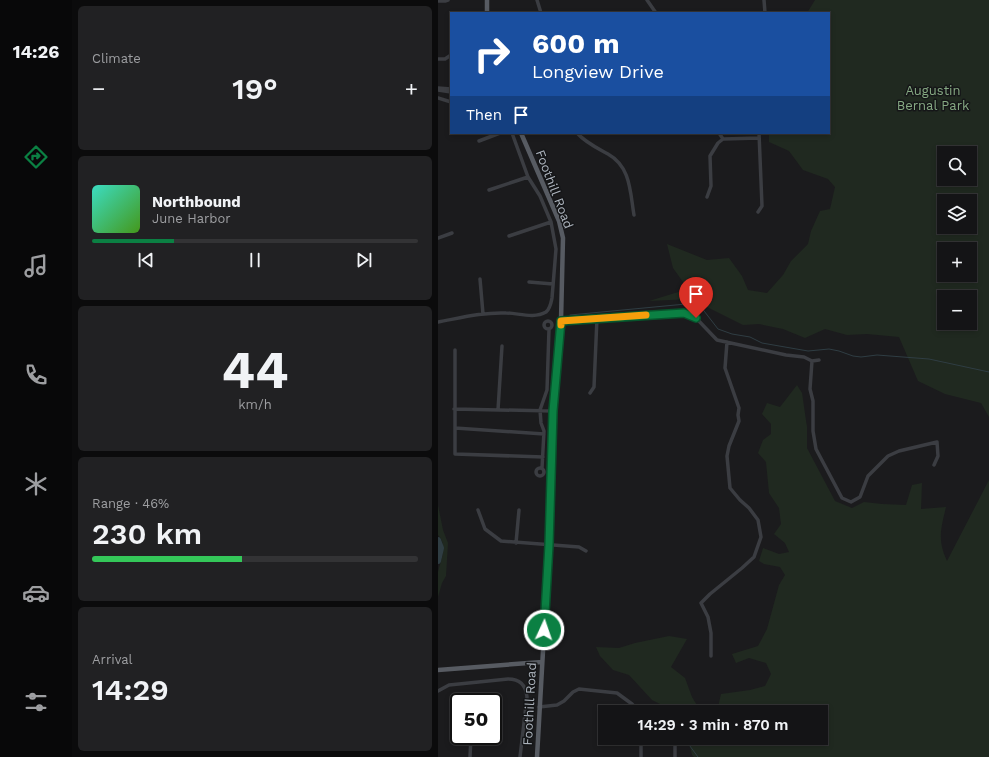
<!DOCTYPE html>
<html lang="en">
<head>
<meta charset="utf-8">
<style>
	body { margin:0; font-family:"Work Sans",sans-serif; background:#212123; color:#f1f3f6; height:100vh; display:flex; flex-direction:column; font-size:15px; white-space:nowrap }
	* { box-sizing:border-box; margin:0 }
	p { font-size:13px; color:#9d9ea1 }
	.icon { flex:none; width:22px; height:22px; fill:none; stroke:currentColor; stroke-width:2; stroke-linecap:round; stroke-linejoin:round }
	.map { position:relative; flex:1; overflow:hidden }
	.sheet { display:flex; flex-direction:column; gap:6px; padding:6px; background:#0b0b0c; width:366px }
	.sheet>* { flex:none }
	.banner { position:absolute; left:12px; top:12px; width:380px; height:122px; border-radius:0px; box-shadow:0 2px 6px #0003,0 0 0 1px #333335; background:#1a4fa0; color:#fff; overflow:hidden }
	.controls { position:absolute; left:499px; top:146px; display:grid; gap:8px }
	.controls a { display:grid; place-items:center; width:40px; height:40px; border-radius:0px; background:#141416; box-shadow:0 2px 6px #0003,0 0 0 1px #333335; font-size:20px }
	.speed { position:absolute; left:12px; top:693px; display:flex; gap:8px; font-size:20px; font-weight:700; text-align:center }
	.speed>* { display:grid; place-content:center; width:52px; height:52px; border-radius:50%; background:#141416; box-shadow:0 2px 6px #0003,0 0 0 1px #333335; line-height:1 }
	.speed .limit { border:2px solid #111; border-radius:6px; background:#fff; color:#111 }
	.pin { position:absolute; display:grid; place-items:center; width:34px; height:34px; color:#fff; margin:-41px -17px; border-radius:50% 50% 50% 0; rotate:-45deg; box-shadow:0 0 4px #0007 }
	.pin .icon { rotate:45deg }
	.me { position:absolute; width:44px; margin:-22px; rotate:3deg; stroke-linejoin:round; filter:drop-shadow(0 0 3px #0008) }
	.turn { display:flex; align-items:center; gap:14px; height:84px; padding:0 16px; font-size:18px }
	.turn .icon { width:52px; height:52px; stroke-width:2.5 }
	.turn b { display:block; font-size:28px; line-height:34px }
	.then { display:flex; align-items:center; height:38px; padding:0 16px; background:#0003; gap:8px; font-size:15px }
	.big { font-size:30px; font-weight:600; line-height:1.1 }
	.sheet .widget { flex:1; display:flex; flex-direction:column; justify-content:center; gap:6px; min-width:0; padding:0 14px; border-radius:6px; background:#212123 }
	.sheet .dial { align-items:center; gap:0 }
	.dial b { font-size:52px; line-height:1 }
	.song { display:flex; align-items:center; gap:12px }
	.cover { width:48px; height:48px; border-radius:6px; background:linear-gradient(135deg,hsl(170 70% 55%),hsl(100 70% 35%)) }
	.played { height:4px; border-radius:2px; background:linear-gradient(90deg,#0b8043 25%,#333335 25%) }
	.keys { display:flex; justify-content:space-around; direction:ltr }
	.heat { display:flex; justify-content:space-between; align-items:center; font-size:22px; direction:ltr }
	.charge { height:6px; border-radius:3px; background:linear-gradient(90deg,#34c759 46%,#333335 0) }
	.trip { position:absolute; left:160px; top:705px; width:230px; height:40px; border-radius:0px; background:#141416; box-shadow:0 2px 6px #0003,0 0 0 1px #333335; font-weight:600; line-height:40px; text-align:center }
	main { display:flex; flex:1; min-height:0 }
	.menu { display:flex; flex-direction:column; width:72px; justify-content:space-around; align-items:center; background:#080809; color:#9d9ea1 }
	.menu .icon { width:28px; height:28px }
	.menu .active { color:#0b8043 }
	.menu b { font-size:18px; color:#f1f3f6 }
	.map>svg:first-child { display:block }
	.green { fill:#202920; fill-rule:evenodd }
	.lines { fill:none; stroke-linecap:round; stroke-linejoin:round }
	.stream { stroke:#2f3d43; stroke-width:1 }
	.river { stroke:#2f3d43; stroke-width:6 }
	.minor { stroke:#3b3d42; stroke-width:3.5 }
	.major { stroke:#575b62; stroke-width:4.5 }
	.route-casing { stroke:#07532c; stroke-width:10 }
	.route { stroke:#0b8043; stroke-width:7 }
	.slow { stroke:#f59e0b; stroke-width:7 }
	.labels { text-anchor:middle; stroke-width:3; stroke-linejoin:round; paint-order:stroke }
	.park-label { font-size:13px; fill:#86a983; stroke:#151618 }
	.street-label { font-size:13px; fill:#adb4bd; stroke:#151618 }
</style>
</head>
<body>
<main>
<nav class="menu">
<b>14:26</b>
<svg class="icon active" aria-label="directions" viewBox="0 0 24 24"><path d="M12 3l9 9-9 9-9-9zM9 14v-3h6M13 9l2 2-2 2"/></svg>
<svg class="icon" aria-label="music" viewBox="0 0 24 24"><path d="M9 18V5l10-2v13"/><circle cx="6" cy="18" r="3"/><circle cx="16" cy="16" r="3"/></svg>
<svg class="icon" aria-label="phone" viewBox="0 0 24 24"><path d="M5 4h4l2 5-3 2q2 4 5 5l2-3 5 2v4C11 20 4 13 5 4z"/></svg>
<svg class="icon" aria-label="climate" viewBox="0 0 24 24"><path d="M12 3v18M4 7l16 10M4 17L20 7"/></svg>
<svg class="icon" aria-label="car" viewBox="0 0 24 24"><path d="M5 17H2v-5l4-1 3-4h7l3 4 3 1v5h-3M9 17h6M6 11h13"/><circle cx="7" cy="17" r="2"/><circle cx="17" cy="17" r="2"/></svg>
<svg class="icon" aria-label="filters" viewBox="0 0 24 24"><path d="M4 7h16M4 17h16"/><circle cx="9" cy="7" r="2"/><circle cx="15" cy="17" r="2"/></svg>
</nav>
<section class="sheet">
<div class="widget"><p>Climate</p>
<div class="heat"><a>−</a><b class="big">19°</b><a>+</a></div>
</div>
<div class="widget">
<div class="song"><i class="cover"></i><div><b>Northbound</b><p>June Harbor</p></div></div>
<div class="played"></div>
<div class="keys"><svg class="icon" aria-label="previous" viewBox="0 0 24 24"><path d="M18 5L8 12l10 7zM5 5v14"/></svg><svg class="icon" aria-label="pause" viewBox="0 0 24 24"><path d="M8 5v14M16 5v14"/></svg><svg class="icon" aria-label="next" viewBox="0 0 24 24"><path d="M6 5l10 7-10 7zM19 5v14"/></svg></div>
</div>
<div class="widget dial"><b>44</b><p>km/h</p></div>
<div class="widget"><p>Range · 46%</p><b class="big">230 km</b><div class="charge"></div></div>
<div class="widget"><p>Arrival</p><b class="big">14:29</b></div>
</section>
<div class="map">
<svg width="551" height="757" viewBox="0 0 551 757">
	<rect width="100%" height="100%" fill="#1b1b1d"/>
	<path class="green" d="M377,0h174v417l-8,-14 -36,-9 -27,-13 -19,-44 -32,-3 -20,1 -22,-6 -20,9 -22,-9 -24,-5 -16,1 -52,-26 -42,2 39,-12 -15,-21 -6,-24 40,16 22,-2 13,18 6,14 19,3 16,-18 8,-14 17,-17 3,-13 9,-20 10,-2 5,-22 -7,-8 -25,-9 -14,-19 -20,-9v-9h60v-120h-22zM506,153h26v26h-26zM506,201h26v26h-26zM506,249h26v26h-26zM506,297h26v26h-26z
		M359,385l5,8 5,34v21l28,53 17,7 12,-6 18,2 24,1 6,-20 10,-2 -1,26 25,-2c-5,22 -9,32 1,54l42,-81v277h-295l-2,-2 -4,-17h133v-26h-104l4,-18 29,-4 15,-4 6,-12 -5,-11 -17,-5 -13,5 -4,-9 26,-8 9,-17 12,-44 6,-10 -5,-8 -16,-3 -5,-3 4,-13 16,6 10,-2 -4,-9 -11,-9 7,-10 -2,-16 -10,-15 -3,-31 -8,-9 5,-13 8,-6v-10l-9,-10 5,-11 13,4z
		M0,505l5,25 5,13 -2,33 -4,7 -4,14c0,-8 0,-18 0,-25 3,-13 10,-26 0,-37z
		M231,636l18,3 -16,28 14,11 7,19 9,15h-25l-24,-12 -23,-25 -16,-5 -13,-14 -4,-9 23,1 16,-5z"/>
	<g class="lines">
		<path class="stream" d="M132,315l116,-11 15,3 17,22 14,5 18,3 12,6 46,8 21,-2 10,2 14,5 8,1 16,-2 52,4 60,13
			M246,738l14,19"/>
		<path class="river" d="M0,540l3,8 -3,13"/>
		<path class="minor" d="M99,0l4,13
			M209,0l9,13
			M326,0l1,13
			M0,1h7l3,-1
			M0,59h7l6,-4
			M0,88l13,1
			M0,90l13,2
			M0,98l13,4
			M139,133c9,10 20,15 31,21 23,13 22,38 26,61
			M281,133l4,6
			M41,141l21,-8
			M51,190l39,-13
			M269,197l4,-11 -1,-30 8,-13 5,-4 36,-1
			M320,212l4,-6 -3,-73
			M71,236l42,-14
			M0,238l14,-5
			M42,279l3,35
			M91,282l24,2
			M106 325a4 4 0 1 1 8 0a4 4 0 1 1-8 0Z
			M123,321l123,-8 12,5 21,22 69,15 18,2 8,4 7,-1
			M0,322c22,-4 45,-10 68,-9 12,0 28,6 40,-1 4,-3 5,-9 6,-14l4,-49 -5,-27 -11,-26 -12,-19 -16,-44
			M17,350v104l88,3
			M374,361l-2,28 3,12v30l3,18 26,49 9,4 9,-5 8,-21 20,-20 11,-5 38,-9 1,14 -4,9
			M152,393l4,-6 3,-69
			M16,409l99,2
			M60,410l4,-64
			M17,428l89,6
			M98 472a4 4 0 1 1 8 0a4 4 0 1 1-8 0Z
			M104,468l2,-37 -3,-8 -1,-13 7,-20 2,-61
			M40,510l7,19 16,12 78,6 7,4
			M78,543l3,-33
			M273,656v-23l-3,-16 -7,-14 9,-9 32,-26 12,-11 7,-20 -3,-17 -9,-12 -9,-8 -10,-12 -3,-32 2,-10 10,-25 -1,-6 1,-7 -14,-40 2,-26
			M0,691l11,-6 59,-6c12,0 18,6 19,18l-7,60
			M101,707l18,-2 7,-4 9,-9 6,-3 38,4 15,11 7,8
			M200,711c11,-4 18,-7 28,1
			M237,738v19
			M32,757l1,-21
			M203,757v-19"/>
		<path class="major" d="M49,13v-13
			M83,133l38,88 4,17 -2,83 -8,90 -4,134 -12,212
			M0,670l104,-8"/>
	</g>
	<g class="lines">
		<defs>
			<path id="route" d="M106,630l5,-85 4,-134 8,-90 123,-8 12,5"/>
		</defs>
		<use href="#route" class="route-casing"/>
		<use href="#route" class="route"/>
		<path class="slow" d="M123,325v-4l85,-6"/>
	</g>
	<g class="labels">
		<g class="park-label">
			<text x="495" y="95">Augustin<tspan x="495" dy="15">Bernal Park</tspan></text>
		</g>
		<g class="street-label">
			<text transform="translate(117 189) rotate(69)" y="5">Foothill Road</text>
			<text transform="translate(91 704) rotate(-87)" y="5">Foothill Road</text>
		</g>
	</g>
</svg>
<div class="controls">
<a><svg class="icon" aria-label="search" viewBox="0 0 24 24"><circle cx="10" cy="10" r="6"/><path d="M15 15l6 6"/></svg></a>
<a><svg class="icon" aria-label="layers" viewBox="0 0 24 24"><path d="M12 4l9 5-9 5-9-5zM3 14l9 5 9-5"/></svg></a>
<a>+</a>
<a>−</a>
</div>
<div class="speed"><div class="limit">50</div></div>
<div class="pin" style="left:258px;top:318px;background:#d93025"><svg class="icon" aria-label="arrive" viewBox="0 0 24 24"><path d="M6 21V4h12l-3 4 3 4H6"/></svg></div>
<svg class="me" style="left:106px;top:630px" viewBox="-20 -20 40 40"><circle r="17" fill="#0b8043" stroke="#fff" stroke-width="3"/><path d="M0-11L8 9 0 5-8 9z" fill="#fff"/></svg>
<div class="trip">14:29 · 3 min · 870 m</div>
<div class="banner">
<div class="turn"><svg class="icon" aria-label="right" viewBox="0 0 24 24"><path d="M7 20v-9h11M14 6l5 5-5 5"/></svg><div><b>600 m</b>Longview Drive</div></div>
<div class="then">Then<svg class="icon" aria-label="arrive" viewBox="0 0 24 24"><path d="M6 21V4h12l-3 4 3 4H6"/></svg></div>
</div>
</div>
</main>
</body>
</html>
